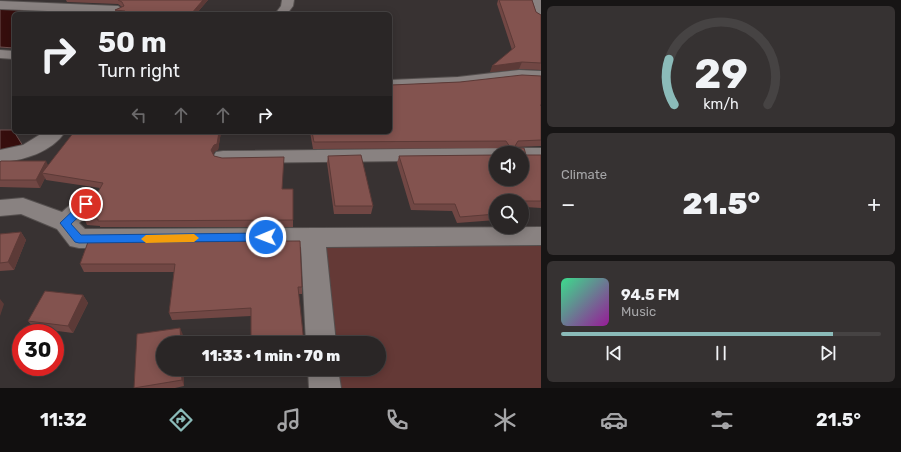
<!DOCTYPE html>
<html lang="en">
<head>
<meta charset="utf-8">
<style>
	body { margin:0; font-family:Rubik,sans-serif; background:#363232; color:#f1f3f6; height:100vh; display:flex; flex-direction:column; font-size:15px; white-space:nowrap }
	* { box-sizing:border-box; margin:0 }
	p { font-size:13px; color:#a5a5a7 }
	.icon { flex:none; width:22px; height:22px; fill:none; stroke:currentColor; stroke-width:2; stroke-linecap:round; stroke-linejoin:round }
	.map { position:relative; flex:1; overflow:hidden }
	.details { display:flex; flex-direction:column; gap:6px; padding:6px; background:#171515; width:360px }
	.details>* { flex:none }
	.banner { position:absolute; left:12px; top:12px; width:380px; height:122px; border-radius:6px; box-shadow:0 2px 10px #0003,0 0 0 1px #464343; background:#2a2626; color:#f1f3f6; overflow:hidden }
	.controls { position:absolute; left:489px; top:146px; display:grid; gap:8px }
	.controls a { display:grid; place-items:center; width:40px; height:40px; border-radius:50%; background:#2a2626; box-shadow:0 2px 10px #0003,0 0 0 1px #464343; font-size:20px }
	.speed { position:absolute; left:12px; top:324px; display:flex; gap:8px; font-size:20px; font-weight:700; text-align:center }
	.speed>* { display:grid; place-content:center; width:52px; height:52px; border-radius:50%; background:#2a2626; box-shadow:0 2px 10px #0003,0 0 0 1px #464343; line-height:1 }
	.speed .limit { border:6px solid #d22; background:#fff; color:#111 }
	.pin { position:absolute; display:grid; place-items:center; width:34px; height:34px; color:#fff; margin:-17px; border:2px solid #fff; border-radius:50%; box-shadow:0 1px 4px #0007 }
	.me { position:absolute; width:44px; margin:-22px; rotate:269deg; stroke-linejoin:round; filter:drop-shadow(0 0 3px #0008) }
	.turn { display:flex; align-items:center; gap:14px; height:84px; padding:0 20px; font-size:18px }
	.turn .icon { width:52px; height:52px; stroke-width:2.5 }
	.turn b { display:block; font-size:28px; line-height:34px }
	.lanes { display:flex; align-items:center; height:38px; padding:0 20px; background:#0003; justify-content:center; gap:20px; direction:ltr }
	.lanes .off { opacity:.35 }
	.big { font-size:30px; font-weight:800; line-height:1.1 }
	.details .card { flex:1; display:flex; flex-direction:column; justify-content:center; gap:6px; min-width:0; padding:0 14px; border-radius:6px; background:#363232 }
	.details .dial { align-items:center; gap:0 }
	.dial svg { height:104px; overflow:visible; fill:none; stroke:#464343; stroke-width:7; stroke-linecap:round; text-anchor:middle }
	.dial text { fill:#f1f3f6; stroke:none }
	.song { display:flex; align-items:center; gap:12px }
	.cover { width:48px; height:48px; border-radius:6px; background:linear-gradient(135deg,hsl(150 70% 55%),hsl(300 70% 35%)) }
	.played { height:4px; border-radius:2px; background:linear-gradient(90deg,#8bbbb9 85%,#464343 85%) }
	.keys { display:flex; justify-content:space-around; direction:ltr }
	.heat { display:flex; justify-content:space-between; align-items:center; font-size:22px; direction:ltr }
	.trip { position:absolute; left:156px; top:336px; width:230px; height:40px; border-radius:20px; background:#2a2626; box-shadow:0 2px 10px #0003,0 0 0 1px #464343; font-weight:800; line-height:40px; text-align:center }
	.dock { display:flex; height:64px; justify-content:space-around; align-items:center; background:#110f0f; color:#a5a5a7 }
	.dock .icon { width:28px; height:28px }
	.dock .active { color:#8bbbb9 }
	.dock b { font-size:18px; color:#f1f3f6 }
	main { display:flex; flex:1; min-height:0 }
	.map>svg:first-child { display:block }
	.green { fill:#643936 }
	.water { fill:#360e0d; stroke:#6c4f4e }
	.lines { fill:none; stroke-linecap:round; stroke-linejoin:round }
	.street-casing { stroke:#544f4e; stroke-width:2 }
	.street { fill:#898281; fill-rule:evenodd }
	.wall { fill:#714744 }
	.shaded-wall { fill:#5c3a37 }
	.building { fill:#83534f; stroke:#5c3a37 }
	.route { fill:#1a73e8; stroke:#114b97 }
	.slow { fill:#f59e0b }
</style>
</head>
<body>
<main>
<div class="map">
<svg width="541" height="388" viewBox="0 0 541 388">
	<rect width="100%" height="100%" fill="#383232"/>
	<path class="green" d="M313,237l228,2v149h-216l-2,-19h56v-26h-58z"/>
	<path class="water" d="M0,4l112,7 -3,3h-95v34l-14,-1z
		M0,130h13l10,16 -23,6z"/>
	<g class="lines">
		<defs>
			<path id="street" d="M282,0h12l-1,6 -6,8h-12l6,-8z
				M529,0h12v21l-6,-4z
				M0,1l118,5 6,4 -6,4 -118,-5z
				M0,50l14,1v8l-14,-1z
				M519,70l22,1v10l-22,-1 -61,7 -68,3v-10l68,-3z
				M44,132h21c-13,20 -42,29 -65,30v-12l23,-5z
				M496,148l7,1 2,4h-9v7l-273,3 -7,-1 -3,-5 3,-5 7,-1z
				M522,148h19v12h-19v-7h-9l2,-4z
				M86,196l8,2 3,6 -3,6 -15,13 6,6 456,-2v18l-215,2 10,96h-30l-5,-96 -222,1 -9,-2 -13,-17 -36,-15 -21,2v-16l23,-2 39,14 16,-14z
				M308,369h30l3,19h-32z"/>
		</defs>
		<use href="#street" class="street-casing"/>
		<use href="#street" class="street"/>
	</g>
	<path class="wall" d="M66,0h142l-12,14h-80l-1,-4 7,-3 -4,-3 -51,-2z
		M498,0h34l4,12 5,3v55l-22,-1 -29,3 22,-22 -15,-46z
		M541,76v70l-25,1 10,8h15v53l-16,-1 3,5 -4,7h-2v-18h-26v19l-39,3 -5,-12 -41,-1 -14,-47 2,-7 97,-1 26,-2h-24l3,-5h2l-190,1 -3,-17h80l1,-47 69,-3z
		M74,132h147l-3,18 -3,1 -2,3 1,2 69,33 10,31v7h-193v-1l-13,-1 -3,-7 16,-30 -54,-8 -1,-2 -5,10 -40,-1v-25l49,3z
		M328,156l45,50 -2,8h-37l-7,-51z
		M21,232l5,8 -12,30 -14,1v-37z
		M88,242l214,45v7h-3l-48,22 -79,4 -3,-7 5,-41h-90l-4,-8z
		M83,295l5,8 -15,30 -39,-5 -6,-7z
		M183,335l-20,34h20l1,17 -9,2h-41z"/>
	<path class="shaded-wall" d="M203,0h5l-12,14h-5z
		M522,62l-3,7 -29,3 2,-6z
		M219,132h2l-3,18 -3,1 -3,5 -1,-6z
		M46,161l4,8 -8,4 3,5 -5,10 -4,-8z
		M21,232l5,8 -12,30 -6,-8z
		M83,295l5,8 -15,30 -5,-7z
		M0,299l4,5 -4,12z
		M180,328l3,7v8h-2z
		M181,369h2l1,17 -2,-6z"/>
	<path class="building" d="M118,0h85l-12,14h-69l3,-3 -10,-1 9,-4 -2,-4z
		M499,0h33l4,12 5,3v48l-19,-1 -30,4 23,-19z
		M522,75l19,1v29h-1l1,1v34l-23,1 -3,5 1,2h8l2,7h15v46h-45v13l-36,3 -5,-13h-41l-15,-48 97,-1v24h26v-26h-22l1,-5 9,-1 -4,-6 -192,1 -2,-10h78v-52l1,5 69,-3z
		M74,132h145l-2,12 -3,1 -3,5 3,6 8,2 62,-1 -2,32h11v31l-195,1v-2l-14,-1 19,-35 -61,-10z
		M361,155l12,51h-38l-7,-50z
		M1,161h45l-10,19h-36v-18z
		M522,204l6,8h-6z
		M21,232l-13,30 -8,1v-29z
		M300,241l2,46h-4l6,56h-53v-35l-82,5 6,-49h-95l8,-22z
		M45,291l38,4 -15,31 -40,-5z
		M180,328l1,15h-18v26h18l1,11 -48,8 3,-54z"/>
	<path class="route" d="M86,200l4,1v5l-19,18 10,11 185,-2 5,4 -5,4 -187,2 -4,-1 -15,-19 23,-22z"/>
	<path class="slow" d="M194,234l5,4 -5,4 -48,1 -5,-4 5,-4z"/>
</svg>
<div class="controls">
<a><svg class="icon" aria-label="sound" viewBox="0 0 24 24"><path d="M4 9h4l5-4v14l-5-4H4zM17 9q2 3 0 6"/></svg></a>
<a><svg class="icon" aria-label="search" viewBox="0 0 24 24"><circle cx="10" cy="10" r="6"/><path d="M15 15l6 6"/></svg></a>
</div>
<div class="speed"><div class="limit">30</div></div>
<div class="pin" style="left:86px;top:204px;background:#d93025"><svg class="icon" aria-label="arrive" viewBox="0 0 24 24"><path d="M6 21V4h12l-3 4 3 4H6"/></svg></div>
<svg class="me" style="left:266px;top:237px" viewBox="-20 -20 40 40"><circle r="17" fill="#1a73e8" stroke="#fff" stroke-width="3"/><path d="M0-11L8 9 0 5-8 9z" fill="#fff"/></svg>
<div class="trip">11:33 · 1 min · 70 m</div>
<div class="banner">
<div class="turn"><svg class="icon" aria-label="right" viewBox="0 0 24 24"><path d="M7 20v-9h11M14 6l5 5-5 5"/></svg><div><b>50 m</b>Turn right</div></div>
<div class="lanes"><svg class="icon off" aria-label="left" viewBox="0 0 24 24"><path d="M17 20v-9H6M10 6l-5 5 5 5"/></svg><svg class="icon off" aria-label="ahead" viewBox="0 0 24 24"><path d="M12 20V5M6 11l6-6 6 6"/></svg><svg class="icon off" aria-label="ahead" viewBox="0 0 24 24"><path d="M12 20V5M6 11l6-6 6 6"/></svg><svg class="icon" aria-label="right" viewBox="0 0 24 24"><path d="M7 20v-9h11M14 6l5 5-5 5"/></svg></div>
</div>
</div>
<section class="details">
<div class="card dial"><svg viewBox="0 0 100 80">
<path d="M14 69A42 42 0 1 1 86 69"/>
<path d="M14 69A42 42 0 0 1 10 34" stroke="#8bbbb9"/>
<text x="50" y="56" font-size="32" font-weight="700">29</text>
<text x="50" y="72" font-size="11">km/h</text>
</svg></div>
<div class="card"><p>Climate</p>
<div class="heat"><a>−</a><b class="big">21.5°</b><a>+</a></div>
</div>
<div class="card">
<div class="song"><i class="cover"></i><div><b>94.5 FM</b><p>Music</p></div></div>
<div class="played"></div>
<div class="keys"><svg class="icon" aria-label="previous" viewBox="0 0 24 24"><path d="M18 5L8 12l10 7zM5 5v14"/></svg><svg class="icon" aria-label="pause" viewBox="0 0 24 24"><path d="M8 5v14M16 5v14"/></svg><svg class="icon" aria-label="next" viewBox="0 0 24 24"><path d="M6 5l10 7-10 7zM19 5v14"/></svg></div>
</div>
</section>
</main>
<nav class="dock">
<b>11:32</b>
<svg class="icon active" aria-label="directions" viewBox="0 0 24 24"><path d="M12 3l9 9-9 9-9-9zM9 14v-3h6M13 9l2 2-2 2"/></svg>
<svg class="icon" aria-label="music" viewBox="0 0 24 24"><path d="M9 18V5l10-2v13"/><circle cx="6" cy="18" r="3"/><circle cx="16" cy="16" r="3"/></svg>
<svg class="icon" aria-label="phone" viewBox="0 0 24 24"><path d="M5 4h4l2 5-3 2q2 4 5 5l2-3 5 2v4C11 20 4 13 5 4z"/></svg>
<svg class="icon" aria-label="climate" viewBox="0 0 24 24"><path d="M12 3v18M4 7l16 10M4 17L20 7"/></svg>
<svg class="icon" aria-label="car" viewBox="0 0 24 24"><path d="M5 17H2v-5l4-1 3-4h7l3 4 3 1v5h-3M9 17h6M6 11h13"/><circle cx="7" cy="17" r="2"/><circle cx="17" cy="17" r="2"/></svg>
<svg class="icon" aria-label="filters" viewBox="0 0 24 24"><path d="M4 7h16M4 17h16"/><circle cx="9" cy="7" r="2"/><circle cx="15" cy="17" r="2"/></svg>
<b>21.5°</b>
</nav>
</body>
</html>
